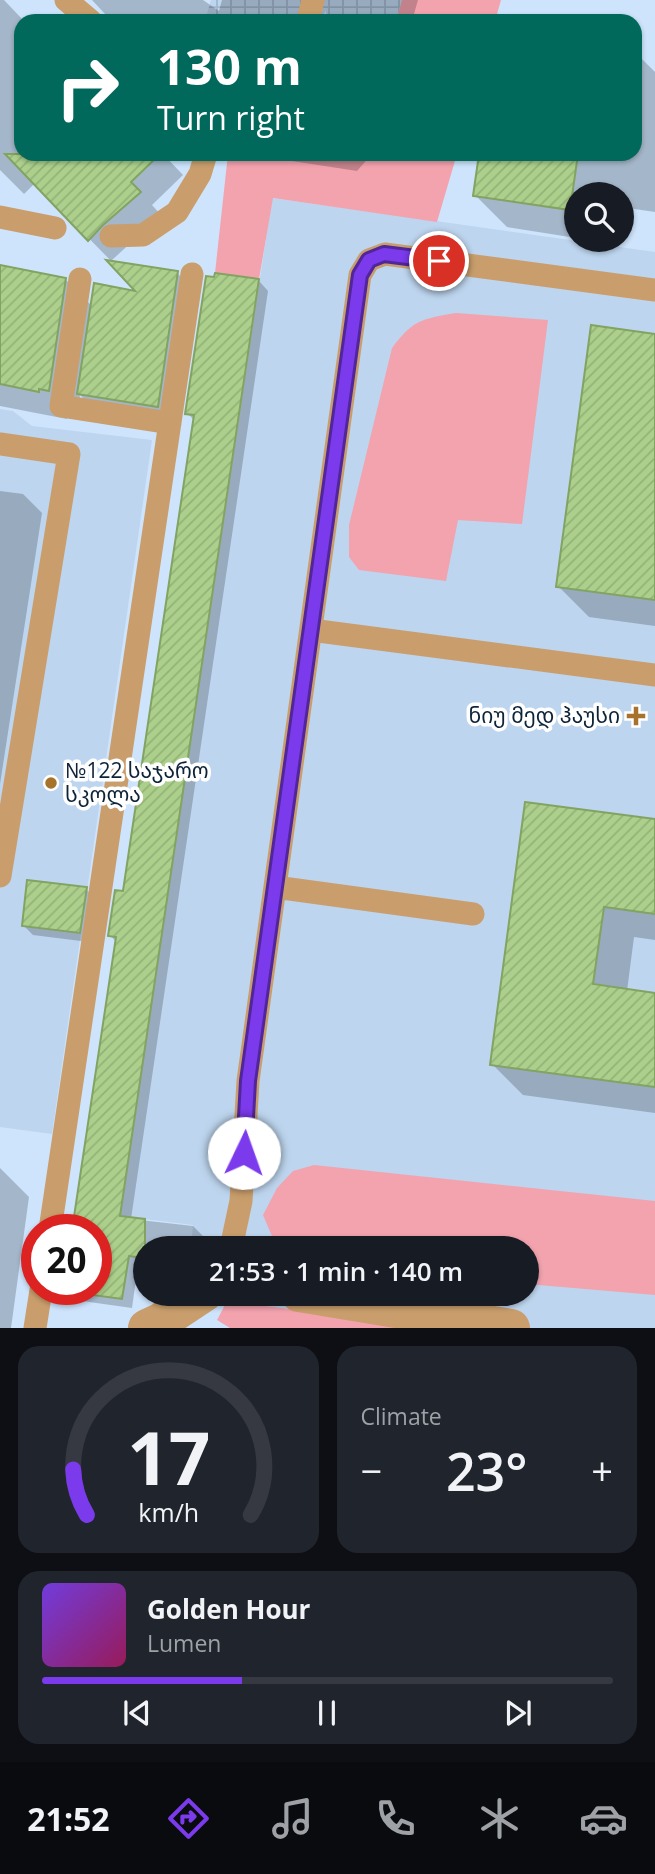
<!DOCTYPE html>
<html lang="en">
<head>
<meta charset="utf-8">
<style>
	body { margin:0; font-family:"Open Sans","Noto Sans Georgian",sans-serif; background:#20242c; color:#f1f3f6; height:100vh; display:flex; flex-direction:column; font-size:26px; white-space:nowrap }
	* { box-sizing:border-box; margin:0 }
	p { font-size:23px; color:#9ea1a6 }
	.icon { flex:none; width:38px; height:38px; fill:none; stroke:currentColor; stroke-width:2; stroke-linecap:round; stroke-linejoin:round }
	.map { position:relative; height:1328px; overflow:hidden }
	.panel { display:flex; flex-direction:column; gap:18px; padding:18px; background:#0d0f14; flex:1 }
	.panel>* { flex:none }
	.banner { position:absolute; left:14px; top:14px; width:628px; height:147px; border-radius:21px; box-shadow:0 2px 5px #0004; background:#00695c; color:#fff; overflow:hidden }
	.controls { position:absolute; left:564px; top:182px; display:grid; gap:14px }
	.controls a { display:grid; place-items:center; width:70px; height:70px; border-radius:50%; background:#171b24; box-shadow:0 2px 5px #0004; font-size:35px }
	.speed { position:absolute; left:21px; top:1214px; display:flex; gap:14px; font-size:35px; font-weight:700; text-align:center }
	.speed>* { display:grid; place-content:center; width:91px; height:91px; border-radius:50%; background:#171b24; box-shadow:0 2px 5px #0004; line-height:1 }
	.speed .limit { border:10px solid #d22; background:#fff; color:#111 }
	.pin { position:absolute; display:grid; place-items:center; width:60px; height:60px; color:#fff; margin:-30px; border:4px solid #fff; border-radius:50%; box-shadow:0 2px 7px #0007 }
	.me { position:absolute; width:77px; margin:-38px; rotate:3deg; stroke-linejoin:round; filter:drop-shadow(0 0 5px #0008) }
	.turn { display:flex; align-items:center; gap:24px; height:147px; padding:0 28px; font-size:32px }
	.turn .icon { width:91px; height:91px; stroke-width:2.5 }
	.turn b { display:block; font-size:49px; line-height:60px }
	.big { font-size:52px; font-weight:600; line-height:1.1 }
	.panel .tile { flex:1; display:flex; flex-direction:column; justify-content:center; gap:10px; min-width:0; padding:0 24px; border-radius:21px; background:#20242c }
	.panel .dial { align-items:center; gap:0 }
	.dial svg { height:182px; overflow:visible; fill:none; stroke:#363941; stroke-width:7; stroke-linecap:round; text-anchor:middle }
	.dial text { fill:#f1f3f6; stroke:none }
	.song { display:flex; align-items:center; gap:21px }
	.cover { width:84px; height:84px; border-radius:10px; background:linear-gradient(135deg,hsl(260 70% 55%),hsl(330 70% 35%)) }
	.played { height:7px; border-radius:4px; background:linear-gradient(90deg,#7c3aed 35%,#363941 35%) }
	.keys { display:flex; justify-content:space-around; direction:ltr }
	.heat { display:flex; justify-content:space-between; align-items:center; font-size:38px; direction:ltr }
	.panel .tiles { flex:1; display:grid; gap:18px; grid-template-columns:1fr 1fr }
	.tile:last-child { grid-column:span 2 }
	.trip { position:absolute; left:133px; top:1236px; width:406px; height:70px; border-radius:35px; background:#171b24; box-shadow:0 2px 5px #0004; font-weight:600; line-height:70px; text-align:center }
	.dock { display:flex; height:112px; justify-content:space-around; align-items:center; background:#090b0e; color:#9ea1a6 }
	.dock .icon { width:49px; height:49px }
	.dock .current { color:#7c3aed }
	.dock b { font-size:32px; color:#f1f3f6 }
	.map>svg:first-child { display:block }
	.built { fill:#bdd5ee }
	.industrial { fill:url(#industrial-grid) }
	.grass { fill:#f3a3ae }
	.shadow { fill:#0003 }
	.building { fill:url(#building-hatch); stroke:#82a361; stroke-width:2 }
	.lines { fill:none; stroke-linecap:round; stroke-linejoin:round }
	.lane { stroke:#c99e6c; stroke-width:23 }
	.street { stroke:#c99e6c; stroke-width:38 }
	.route-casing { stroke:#51269a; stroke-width:18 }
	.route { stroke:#7c3aed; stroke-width:12 }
	.poi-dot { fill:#a7722b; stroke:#fff; stroke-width:2.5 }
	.labels { text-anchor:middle; stroke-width:7; stroke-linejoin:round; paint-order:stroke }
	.poi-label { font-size:21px; fill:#0d2338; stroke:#fff; text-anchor:end }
</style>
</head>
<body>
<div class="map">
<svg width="655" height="1328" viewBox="0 0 655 1328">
	<defs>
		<pattern id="industrial-grid" width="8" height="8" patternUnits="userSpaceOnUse" patternTransform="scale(1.75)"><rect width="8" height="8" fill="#bdd5ee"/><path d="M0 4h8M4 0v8" fill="none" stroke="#a1b7cd"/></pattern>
		<pattern id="building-hatch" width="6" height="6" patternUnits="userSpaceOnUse" patternTransform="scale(1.75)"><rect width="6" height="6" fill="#acd08b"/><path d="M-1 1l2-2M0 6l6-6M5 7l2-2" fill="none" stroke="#93b279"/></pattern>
	</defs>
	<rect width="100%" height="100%" fill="#cee4fc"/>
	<path class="built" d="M272,198l383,54v1076h-212l-216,-27 -8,-8h308v-45h-336l2,-23 -73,-9z
		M0,409l13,2 19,15 120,14 -100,694 -52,-7z"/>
	<path class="industrial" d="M211,0h191l-6,21h-191z"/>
	<path class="grass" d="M402,0h99l-6,21h-99z
		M228,154h111l18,2 1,-2h99l-20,68 -164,-24 -14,81 -44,-6z
		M456,313l92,7 -26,204 -64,-4 -12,61 -87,-11 -10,-13v-32l43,-177c21,-28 29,-29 64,-35z
		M314,1165l341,36v94l-128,-11v-36h-250l-14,-33 14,-27 16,-17z
		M227,1301l216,27h-213l-13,-8z"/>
	<path class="shadow" d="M0,0h4l20,21h-3v133h142l20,21 -31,30 9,10 -50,46 -76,-78 -11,11 -24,-24z
		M92,0h111l16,11 3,-11h196l-6,21h-88l2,-10 -6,10h-214v-6z
		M635,52l20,20v140l-34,-5v-13h-45v44l-69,-11 -32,-32 6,-41h154z
		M268,154h104l-15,17 -78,-12z
		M0,267l65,12 27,27 48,-12 37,-21 19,19 -20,133 -78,-12 -18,-18 -3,23 -10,-2v3l-67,-13z
		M259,281l9,10 -137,928 62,7 10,10 -1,12h-57v18l-7,-1 -6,43 -57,-8 -10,-10h31v-60h-22l43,-287 -7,-8 14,-42 71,-472 -8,-8z
		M655,336v290l-66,-9 -31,-31z
		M0,491l23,3 19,19 -42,271z
		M655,821v119l-21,-3 -7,54 28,3v119l-132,-18 -31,-31z
		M86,889l10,10 -7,43 -56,-7 -10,-10z
		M0,1168l29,29 -18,131h-11z"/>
	<path class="building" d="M5,154h155l-29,28 10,10 -38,33 -15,16z
		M479,154h99l-8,56 -97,-14z
		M106,260l72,11 -20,136 -81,-13 17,-111 41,8z
		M0,265l66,13 -17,113 -10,-2v3l-39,-8z
		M215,273l44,6 -139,937 25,3v39l-16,-2 -7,43 -59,-8 33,-1v-60h-24l44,-293 -8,-1 7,-46 8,1 71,-476 -9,-1 21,-138 8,1z
		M591,325l64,9v266l-99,-13z
		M525,802l130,17v95l-51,-7 -11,77 62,9v94l-165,-22z
		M27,880l60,7 -7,46 -58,-7z"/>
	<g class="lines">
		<path class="lane" d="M66,0l25,21
			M308,21l5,-21
			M0,217l55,11
			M111,236l32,-1 34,-23 23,-38 6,-20
			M80,279l-19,127 109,17
			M0,444l69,10 -69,422
			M311,630l344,45
			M275,887l198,27
			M50,1230l142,-956
			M231,1248l10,-47 7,-120 112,-806 9,-15 16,-6 270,36
			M35,1328l6,-38"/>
		<path class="street" d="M299,1293l212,35
			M147,1328l13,-6 44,-29"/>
	</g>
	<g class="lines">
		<defs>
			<path id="route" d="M244,1153l4,-72 112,-806 9,-15 15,-6 55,7"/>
		</defs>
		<use href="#route" class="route-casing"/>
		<use href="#route" class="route"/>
	</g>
	<g class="poi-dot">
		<path d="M632.5 705.5h7v7h7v7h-7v7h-7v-7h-7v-7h7z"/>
		<circle cx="51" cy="783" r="7"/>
	</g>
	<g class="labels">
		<g class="poi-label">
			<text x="620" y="723">ნიუ მედ ჰაუსი</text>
			<text x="65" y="778" text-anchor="start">№122 საჯარო<tspan x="65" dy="24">სკოლა</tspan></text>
		</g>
	</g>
</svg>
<div class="controls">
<a><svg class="icon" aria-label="search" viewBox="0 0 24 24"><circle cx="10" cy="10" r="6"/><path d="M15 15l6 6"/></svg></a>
</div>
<div class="speed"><div class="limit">20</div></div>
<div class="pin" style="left:439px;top:261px;background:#d93025"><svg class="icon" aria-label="arrive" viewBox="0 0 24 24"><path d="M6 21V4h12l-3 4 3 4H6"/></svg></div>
<svg class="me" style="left:244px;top:1153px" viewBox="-20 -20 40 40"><circle r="19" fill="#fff"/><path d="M0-13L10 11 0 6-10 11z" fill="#7c3aed"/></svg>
<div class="trip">21:53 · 1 min · 140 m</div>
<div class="banner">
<div class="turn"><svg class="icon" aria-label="right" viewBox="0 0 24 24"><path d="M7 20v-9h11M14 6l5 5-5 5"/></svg><div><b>130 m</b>Turn right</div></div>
</div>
</div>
<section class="panel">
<div class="tiles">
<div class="tile dial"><svg viewBox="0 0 100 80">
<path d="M14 69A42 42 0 1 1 86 69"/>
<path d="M14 69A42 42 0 0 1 8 49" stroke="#7c3aed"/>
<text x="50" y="56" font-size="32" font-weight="700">17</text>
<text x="50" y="72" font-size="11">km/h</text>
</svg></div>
<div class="tile"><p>Climate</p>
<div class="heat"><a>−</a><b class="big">23°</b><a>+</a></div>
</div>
<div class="tile">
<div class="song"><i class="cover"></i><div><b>Golden Hour</b><p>Lumen</p></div></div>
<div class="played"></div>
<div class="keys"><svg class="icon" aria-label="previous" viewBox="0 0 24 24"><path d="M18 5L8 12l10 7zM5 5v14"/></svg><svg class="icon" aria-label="pause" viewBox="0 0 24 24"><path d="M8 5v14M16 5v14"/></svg><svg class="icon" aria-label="next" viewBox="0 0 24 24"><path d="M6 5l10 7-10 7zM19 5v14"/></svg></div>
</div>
</div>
</section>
<nav class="dock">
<b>21:52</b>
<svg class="icon current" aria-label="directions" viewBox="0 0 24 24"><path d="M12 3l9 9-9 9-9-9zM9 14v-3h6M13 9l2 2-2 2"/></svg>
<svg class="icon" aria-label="music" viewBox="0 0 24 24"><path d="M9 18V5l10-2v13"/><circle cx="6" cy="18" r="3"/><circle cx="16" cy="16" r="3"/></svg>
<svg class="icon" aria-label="phone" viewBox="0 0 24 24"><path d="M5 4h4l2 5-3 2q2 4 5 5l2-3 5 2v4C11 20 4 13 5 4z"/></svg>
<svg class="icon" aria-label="climate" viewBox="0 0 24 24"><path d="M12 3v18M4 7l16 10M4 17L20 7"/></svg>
<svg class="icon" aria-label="car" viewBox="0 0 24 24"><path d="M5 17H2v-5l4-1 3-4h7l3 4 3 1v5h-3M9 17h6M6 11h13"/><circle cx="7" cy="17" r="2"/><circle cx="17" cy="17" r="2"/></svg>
</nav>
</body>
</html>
